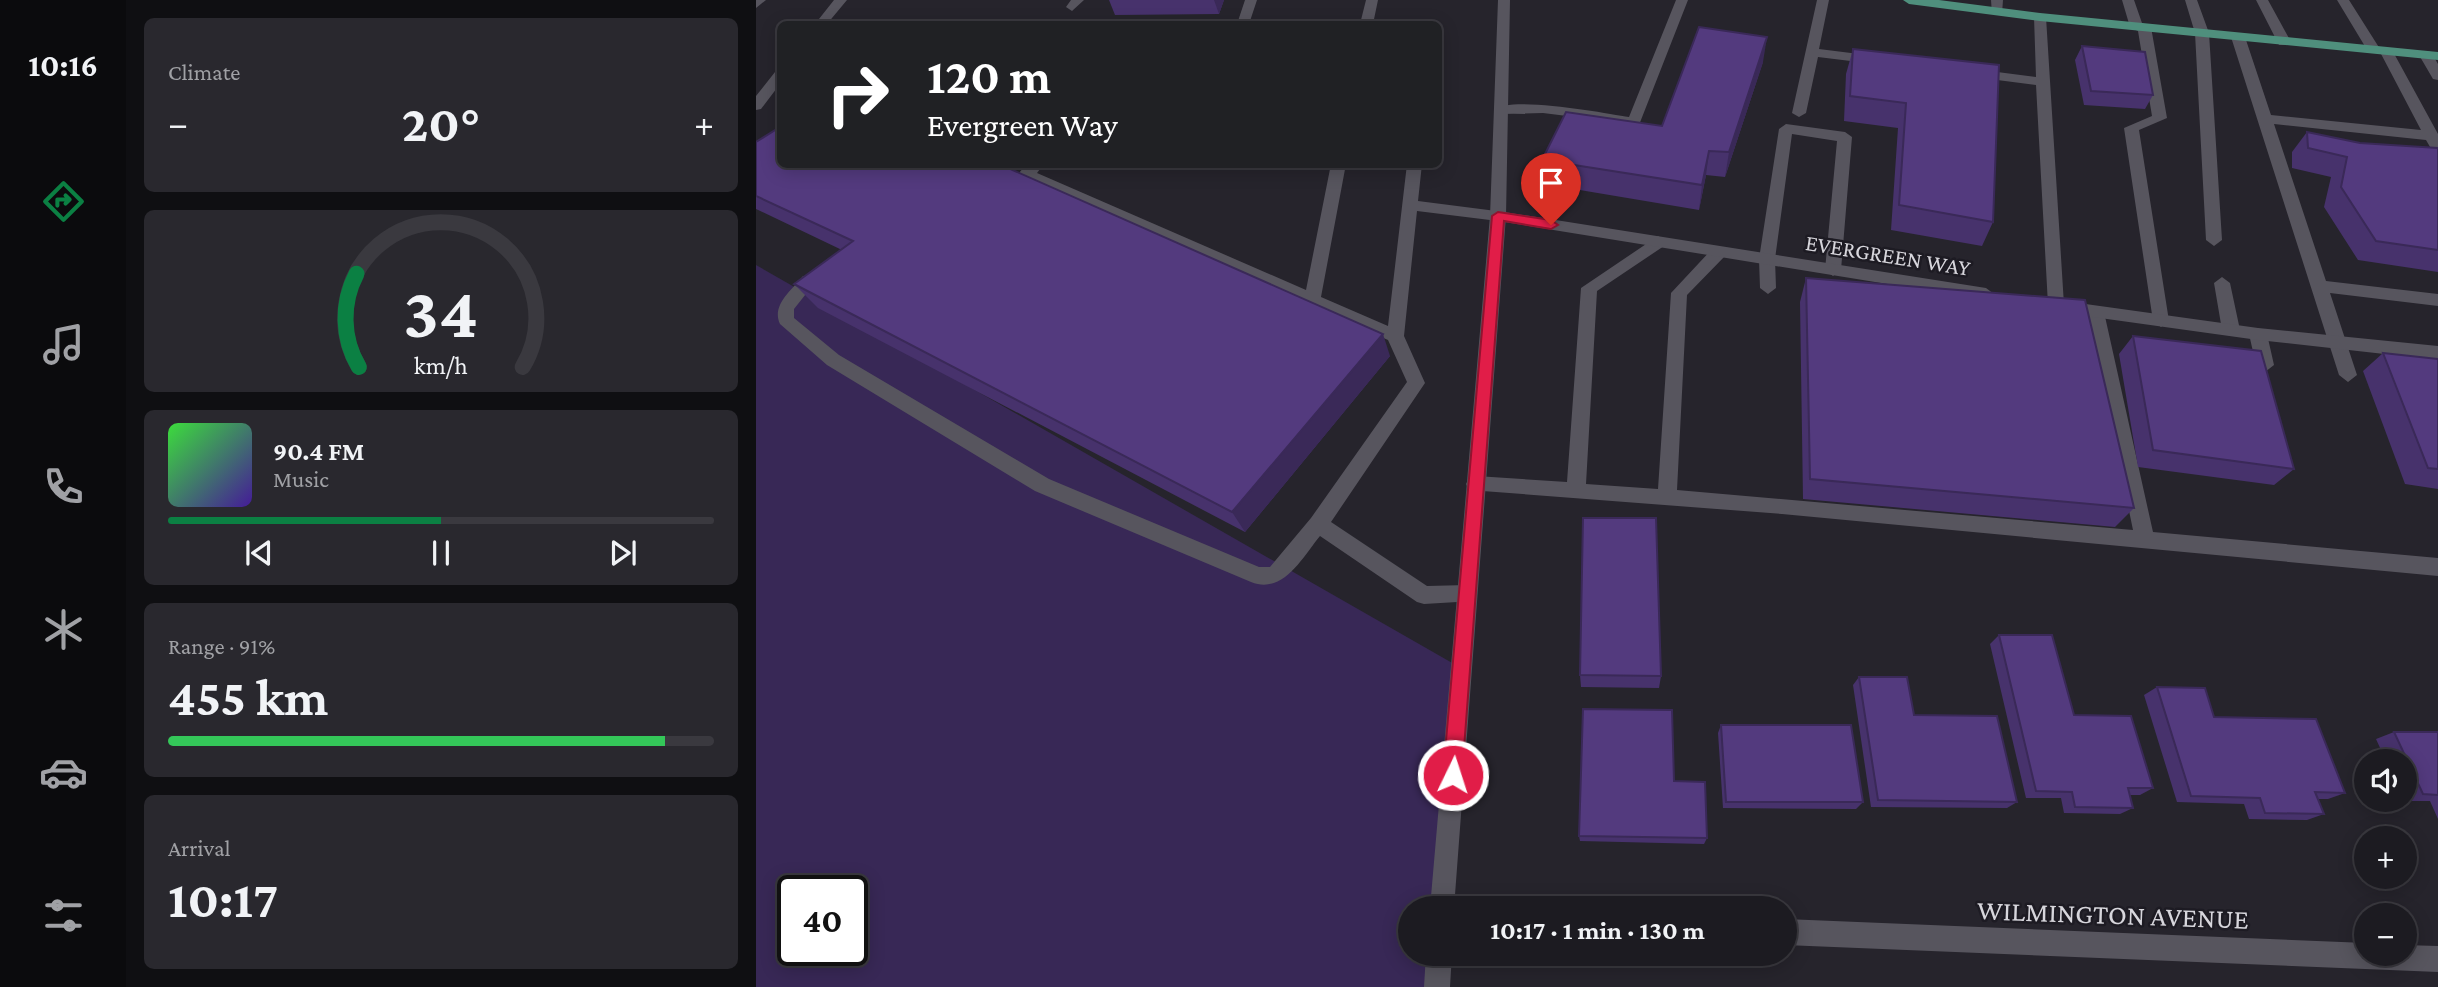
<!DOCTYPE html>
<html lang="en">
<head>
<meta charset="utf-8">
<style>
	body { margin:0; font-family:"Crimson Pro",serif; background:#29282e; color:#f1f3f6; height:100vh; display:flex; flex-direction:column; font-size:26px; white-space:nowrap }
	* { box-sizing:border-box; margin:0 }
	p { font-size:23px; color:#a0a1a5 }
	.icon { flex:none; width:38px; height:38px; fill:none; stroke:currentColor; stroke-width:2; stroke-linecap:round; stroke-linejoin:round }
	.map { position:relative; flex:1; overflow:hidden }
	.panel { display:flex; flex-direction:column; gap:18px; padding:18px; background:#0f0f12; width:630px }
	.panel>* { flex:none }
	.hud { position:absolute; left:21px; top:21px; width:665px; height:147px; border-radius:10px; box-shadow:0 4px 18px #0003,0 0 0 2px #3a393f; background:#202124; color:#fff; overflow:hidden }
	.buttons { position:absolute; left:1598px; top:749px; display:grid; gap:14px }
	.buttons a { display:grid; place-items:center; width:63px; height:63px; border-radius:50%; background:#1c1b21; box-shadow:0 4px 18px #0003,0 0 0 2px #3a393f; font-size:35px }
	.speed { position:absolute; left:21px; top:875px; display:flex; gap:14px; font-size:35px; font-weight:700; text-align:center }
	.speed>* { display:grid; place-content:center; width:91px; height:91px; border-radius:50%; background:#1c1b21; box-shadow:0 4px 18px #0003,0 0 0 2px #3a393f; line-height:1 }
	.speed .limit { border:4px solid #111; border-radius:10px; background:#fff; color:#111 }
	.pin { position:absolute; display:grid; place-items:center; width:60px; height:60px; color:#fff; margin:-72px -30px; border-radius:50% 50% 50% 0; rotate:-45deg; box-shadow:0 0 7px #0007 }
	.pin .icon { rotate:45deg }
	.me { position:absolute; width:77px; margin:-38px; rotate:4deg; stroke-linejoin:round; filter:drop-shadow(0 0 5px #0008) }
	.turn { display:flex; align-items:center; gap:24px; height:147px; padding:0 35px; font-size:32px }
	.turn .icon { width:91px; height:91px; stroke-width:2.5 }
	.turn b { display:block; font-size:49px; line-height:60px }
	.big { font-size:52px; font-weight:700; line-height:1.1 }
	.panel .widget { flex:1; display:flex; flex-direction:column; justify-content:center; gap:10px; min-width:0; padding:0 24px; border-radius:10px; background:#29282e }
	.panel .dial { align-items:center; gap:0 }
	.dial svg { height:182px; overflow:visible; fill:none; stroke:#3a393f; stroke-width:7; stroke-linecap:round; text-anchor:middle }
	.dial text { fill:#f1f3f6; stroke:none }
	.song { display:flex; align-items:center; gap:21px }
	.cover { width:84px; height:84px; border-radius:10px; background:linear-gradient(135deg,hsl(120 70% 55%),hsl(260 70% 35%)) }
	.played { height:7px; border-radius:4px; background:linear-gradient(90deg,#0b8043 50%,#3a393f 50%) }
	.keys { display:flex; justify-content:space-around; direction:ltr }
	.heat { display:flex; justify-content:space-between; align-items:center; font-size:38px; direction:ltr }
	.charge { height:10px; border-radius:5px; background:linear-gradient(90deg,#34c759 91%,#3a393f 0) }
	.trip { position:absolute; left:642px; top:896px; width:399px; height:70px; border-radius:35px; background:#1c1b21; box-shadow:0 4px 18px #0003,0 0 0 2px #3a393f; font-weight:700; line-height:70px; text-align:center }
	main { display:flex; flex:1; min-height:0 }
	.menu { display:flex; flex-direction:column; width:126px; justify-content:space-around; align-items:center; background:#0b0b0d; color:#a0a1a5 }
	.menu .icon { width:49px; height:49px }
	.menu .current { color:#0b8043 }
	.menu b { font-size:32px; color:#f1f3f6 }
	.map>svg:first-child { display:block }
	.green { fill:#382856; fill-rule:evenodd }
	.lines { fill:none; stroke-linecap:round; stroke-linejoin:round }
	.service { fill:#57555e; fill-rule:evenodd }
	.minor { fill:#57555e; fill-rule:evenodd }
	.tertiary { fill:#57555e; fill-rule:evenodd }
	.primary { fill:#4f8f7d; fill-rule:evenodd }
	.wall { fill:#47326c }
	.shaded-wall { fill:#3a2958 }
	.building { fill:#533a7e; stroke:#3a2958; stroke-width:2 }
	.route { fill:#e11d48; stroke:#92132f; stroke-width:2 }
	.labels { text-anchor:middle; stroke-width:5; stroke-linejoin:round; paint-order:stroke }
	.street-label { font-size:23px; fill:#d7d6dc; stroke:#1d1b23 }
	.near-street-label { font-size:28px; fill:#d7d6dc; stroke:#1d1b23 }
</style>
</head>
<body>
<main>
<nav class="menu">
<b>10:16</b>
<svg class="icon current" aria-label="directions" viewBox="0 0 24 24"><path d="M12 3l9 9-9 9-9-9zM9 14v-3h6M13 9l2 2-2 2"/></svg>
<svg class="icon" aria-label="music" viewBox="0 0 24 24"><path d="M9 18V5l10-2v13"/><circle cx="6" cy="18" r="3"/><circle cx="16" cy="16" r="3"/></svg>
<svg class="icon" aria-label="phone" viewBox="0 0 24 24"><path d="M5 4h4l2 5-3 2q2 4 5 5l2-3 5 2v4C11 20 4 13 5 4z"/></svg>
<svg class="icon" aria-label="climate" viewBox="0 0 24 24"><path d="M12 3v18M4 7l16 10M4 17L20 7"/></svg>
<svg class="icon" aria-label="car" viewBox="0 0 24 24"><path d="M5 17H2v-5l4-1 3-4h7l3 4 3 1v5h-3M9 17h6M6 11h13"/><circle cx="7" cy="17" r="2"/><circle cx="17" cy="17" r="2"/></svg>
<svg class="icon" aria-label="filters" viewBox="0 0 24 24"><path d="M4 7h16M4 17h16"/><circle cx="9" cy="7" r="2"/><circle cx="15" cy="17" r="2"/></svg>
</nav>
<section class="panel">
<div class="widget"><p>Climate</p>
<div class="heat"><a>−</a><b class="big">20°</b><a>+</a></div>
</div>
<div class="widget dial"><svg viewBox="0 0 100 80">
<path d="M14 69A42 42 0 1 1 86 69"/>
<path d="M14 69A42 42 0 0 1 13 28" stroke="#0b8043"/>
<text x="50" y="56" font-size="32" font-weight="700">34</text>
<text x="50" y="72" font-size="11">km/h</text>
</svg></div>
<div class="widget">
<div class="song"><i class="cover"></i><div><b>90.4 FM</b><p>Music</p></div></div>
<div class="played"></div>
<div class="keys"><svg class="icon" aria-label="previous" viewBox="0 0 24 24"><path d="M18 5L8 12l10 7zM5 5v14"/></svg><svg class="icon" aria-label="pause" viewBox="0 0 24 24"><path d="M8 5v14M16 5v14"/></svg><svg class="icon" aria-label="next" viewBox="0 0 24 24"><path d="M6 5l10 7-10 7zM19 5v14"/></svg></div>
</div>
<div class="widget"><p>Range · 91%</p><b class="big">455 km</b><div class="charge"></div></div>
<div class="widget"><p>Arrival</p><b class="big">10:17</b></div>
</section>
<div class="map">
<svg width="1682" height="987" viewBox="0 0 1682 987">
	<rect width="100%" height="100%" fill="#26242c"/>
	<path class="green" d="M0,265l705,403 -19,240h-32v46h29l-2,33h-681zM37,891h59v59h-59z"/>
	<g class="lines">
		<path class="service" d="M0,0h10l-10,8z
			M78,0h13l-20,24h-12z
			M315,0h13l-12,11 -6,-4z
			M489,0h12l-8,24h-12z
			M610,0h12l-5,24h-13z
			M920,0h12l-49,125 -96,-12 -42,1 -7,-4c15,-15 111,3 135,7z
			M1061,0h12l-10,49 56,7 7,4 -7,4 -57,-7 -12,56 -7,4 -7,-4z
			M1235,0h12l-1,14h-10z
			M1366,0h12l8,23 9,4 16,91 -28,12 30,191 -8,6 -8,-6 -29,-193 28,-12 -14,-85 -8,-4z
			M1429,0h12l12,33 13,207 -8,6 -8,-6 -11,-207z
			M1500,0h12l23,42 -2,3h-10z
			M1581,0h12l31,49 11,-1 47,86v20l-5,-2 -7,-12 -152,-16 52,157 112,13v12l-108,-13 27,82 -9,7 -9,-7 -108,-338 7,-4 7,4 26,78 150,15 -41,-78 -11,1z
			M1284,13l6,4 18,288 -8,6 -8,-6 -12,-220 -62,-8 -7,-4 7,-4 62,8 -2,-60z
			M1670,51l5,1 7,12v16l-5,-1 -14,-24z
			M24,71v13l-19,25 -5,1v-14l19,-24z
			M1030,124l59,8 7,5 -11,133 -8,6 -8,-6 12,-129 -45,-7 -17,125 1,29 -8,6 -8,-6 -1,-29 20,-130z
			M271,164h17l-7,9 269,117 25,-126h15l-25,133 67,29 19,-162h15l-4,37 86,11 2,4 -8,5 -81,-10 -13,125 21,47 -94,139 96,64 40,-1 7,2 3,7 -3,7 -50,3 -7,-2 -97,-66c-18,22 -37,59 -69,46l-216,-91 -208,-126 -47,-41c-9,-19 12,-34 23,-48h12l2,4 -23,29v9l45,37 210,124 210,88h11l41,-49 96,-136 -19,-42 -367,-162 -3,-4z
			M902,236l8,6 -2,4 -67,45 -11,193 72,5 13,-196 42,-45h12v8l-38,39 -10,195 456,40 -45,-218 8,-6 8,6 49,220 285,26v18l-656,-62 -313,-24 -3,-6 3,-6 7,-2 91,6 14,-194z
			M1466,277l8,6 10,47 -9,6 -9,-6 -8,-47z
			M1502,328l9,6 7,31 -9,7 -9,-7 -7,-31z"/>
		<path class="minor" d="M742,211l488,77 8,6 -8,6 -494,-80 -2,-4z
			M1308,301l194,27 180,18v14l-180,-20 -194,-27 -8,-6z
			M1029,919l581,24v11h38v-9l34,1v26l-653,-27z"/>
		<path class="tertiary" d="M742,0h12l-4,216 -52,692h-24l60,-692z
			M670,954h26l-2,33h-26z"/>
		<path class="primary" d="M1147,0h36l101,13 398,39v8l-398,-39 -131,-17z"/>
	</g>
	<path class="wall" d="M353,0h115l-5,14 -104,1z
		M1326,46l71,49 -8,14 -61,-4 -9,-45z
		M1097,49l146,16 -6,157 -11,24 -91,-16 7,-102 -54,-7 2,-47z
		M1007,62l-38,115 -19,-2 -7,35 -155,-26 -2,-24 120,-34z
		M1551,132l53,11 78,5v124l-80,-12 -34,-53 7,-30 -39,-9v-16z
		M0,142l634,214 -145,176 -427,-224 -24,-24 48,-34 -86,-41z
		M1050,278l328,230 -19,19 -312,-28 -3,-197z
		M1377,336l161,133 -20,16 -136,-18 -19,-113z
		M1627,353l55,6v130l-33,-5 -42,-113z
		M1243,635l75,80 79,73 -13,7h-11l4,13 -13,6 -56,-1 -3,-15h-35l-36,-154z
		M824,675l81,1 -2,12 -78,-1z
		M1103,677l55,38 103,87 -10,6 -136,-1 -18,-122z
		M1401,687l57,30 131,76 -17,6h-10l6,15 -17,6 -58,-1 -5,-15 -67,-2 -33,-107z
		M965,725l142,77 -7,7 -133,-1 -5,-75z
		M1638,732h44v87l-8,-18h-26v-40h-18l-10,-22z
		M918,781l33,57 -3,6 -124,-3 -1,-5z"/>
	<path class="shaded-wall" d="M458,0h10l-5,14z
		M1011,37l-4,25 -38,115 4,-25z
		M953,151l-3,24 -7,35 3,-25z
		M627,334l7,22 -145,176 -13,-20z"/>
	<path class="building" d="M943,27l68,10 -38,115 -20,-1 -7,34 -160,-25 24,-48 96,14z
		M1326,46l63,6 8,43 -62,-4z
		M1097,49l146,16 -6,157 -94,-17 7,-102 -56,-7z
		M24,127v37h219l384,170 -151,178 -438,-228 59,-43 -97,-45v-54z
		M1551,132l53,11 78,5v102l-62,-9 -35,-54 6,-30 -39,-9z
		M1050,278l279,22 49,208 -324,-29z
		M1377,336l128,15 33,118 -141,-19z
		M1627,353l55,6v110l-10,-1z
		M827,518h73l5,158 -81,-1z
		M1243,635h53l22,80 57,1 22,72h-25l5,20 -58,-1 -3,-15 -36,-1z
		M1103,677h48l7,38 83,1 20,86 -139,-2z
		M1401,687l48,1 9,29 102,2 29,74 -30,-1 9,22 -59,-1 -5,-15 -69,-2z
		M827,709l89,1 2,71 31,1 2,56 -128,-2z
		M965,725h130l12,77h-137z
		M1638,732h44v63l-15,-1z"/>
	<path class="route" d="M742,212l53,8 7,5 -7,4 -47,-8 -42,554 -3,7 -6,2 -7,-2 -3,-7 49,-559z"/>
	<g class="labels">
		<g class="street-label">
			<text transform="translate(1132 255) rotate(9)" y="8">EVERGREEN WAY</text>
		</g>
		<g class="near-street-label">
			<text transform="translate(1357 914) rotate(2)" y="10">WILMINGTON AVENUE</text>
		</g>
	</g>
</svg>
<div class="buttons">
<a><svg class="icon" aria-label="sound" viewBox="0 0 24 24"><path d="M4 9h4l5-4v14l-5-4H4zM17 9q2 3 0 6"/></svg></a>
<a>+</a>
<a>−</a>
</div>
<div class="speed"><div class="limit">40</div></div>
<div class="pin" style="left:795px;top:225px;background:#d93025"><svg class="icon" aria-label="arrive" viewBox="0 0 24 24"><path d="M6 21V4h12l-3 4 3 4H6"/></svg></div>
<svg class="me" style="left:697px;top:775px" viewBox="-20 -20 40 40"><circle r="17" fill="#e11d48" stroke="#fff" stroke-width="3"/><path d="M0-11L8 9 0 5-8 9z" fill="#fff"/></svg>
<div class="trip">10:17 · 1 min · 130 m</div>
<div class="hud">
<div class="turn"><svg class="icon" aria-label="right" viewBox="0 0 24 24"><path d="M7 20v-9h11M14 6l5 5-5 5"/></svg><div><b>120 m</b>Evergreen Way</div></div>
</div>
</div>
</main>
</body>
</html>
